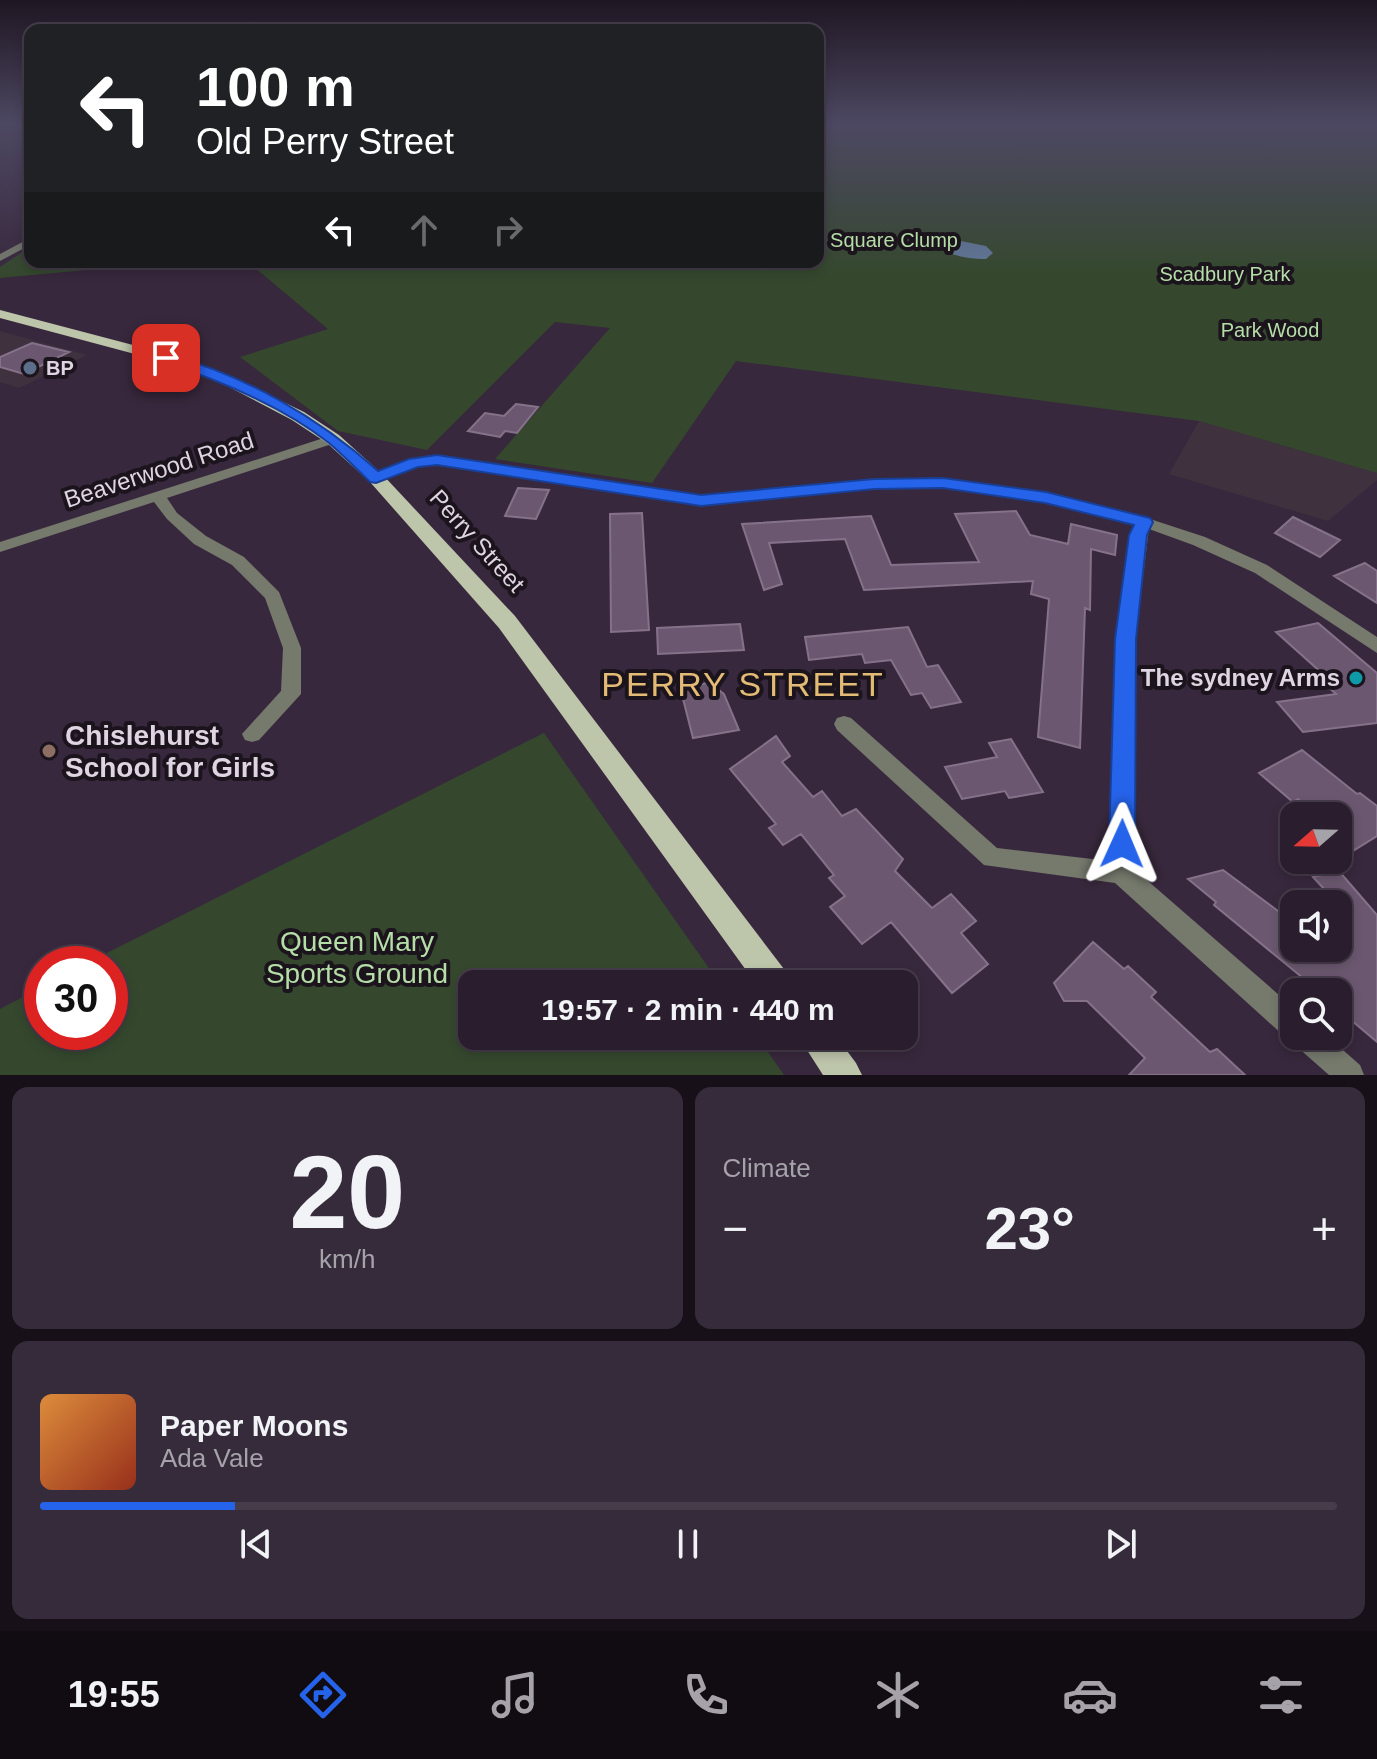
<!DOCTYPE html>
<html lang="en">
<head>
<meta charset="utf-8">
<style>
	body { margin:0; font-family:Helvetica,sans-serif; background:#362b3a; color:#f1f3f6; height:100vh; display:flex; flex-direction:column; font-size:30px; white-space:nowrap }
	* { box-sizing:border-box; margin:0 }
	p { font-size:26px; color:#a5a2aa }
	.icon { flex:none; width:44px; height:44px; fill:none; stroke:currentColor; stroke-width:2; stroke-linecap:round; stroke-linejoin:round }
	.map { position:relative; height:1075px; overflow:hidden }
	.panel { display:flex; flex-direction:column; gap:12px; padding:12px; background:#171019; flex:1 }
	.panel>* { flex:none }
	.hud { position:absolute; left:24px; top:24px; width:800px; height:244px; border-radius:16px; box-shadow:0 4px 12px #0003,0 0 0 2px #463c4a; background:#202124; color:#fff; overflow:hidden }
	.needle { width:52px; rotate:250deg }
	.tools { position:absolute; left:1280px; top:802px; display:grid; gap:16px }
	.tools a { display:grid; place-items:center; width:72px; height:72px; border-radius:16px; background:#2a1e2e; box-shadow:0 4px 12px #0003,0 0 0 2px #463c4a; font-size:40px }
	.speed { position:absolute; left:24px; top:946px; display:flex; gap:16px; font-size:40px; font-weight:700; text-align:center }
	.speed>* { display:grid; place-content:center; width:104px; height:104px; border-radius:50%; background:#2a1e2e; box-shadow:0 4px 12px #0003,0 0 0 2px #463c4a; line-height:1 }
	.speed .limit { border:12px solid #d22; background:#fff; color:#111 }
	.pin { position:absolute; display:grid; place-items:center; width:68px; height:68px; color:#fff; margin:-34px; border-radius:16px; box-shadow:0 4px 12px #0006 }
	.me { position:absolute; width:88px; margin:-44px; rotate:1deg; stroke-linejoin:round; filter:drop-shadow(0 0 6px #0008) }
	.turn { display:flex; align-items:center; gap:28px; height:168px; padding:0 40px; font-size:36px }
	.turn .icon { width:104px; height:104px; stroke-width:2.5 }
	.turn b { display:block; font-size:56px; line-height:68px }
	.lanes { display:flex; align-items:center; height:76px; padding:0 40px; background:#0003; justify-content:center; gap:40px; direction:ltr }
	.lanes .off { opacity:.35 }
	.big { font-size:60px; font-weight:700; line-height:1.1 }
	.panel .card { flex:1; display:flex; flex-direction:column; justify-content:center; gap:12px; min-width:0; padding:0 28px; border-radius:16px; background:#362b3a }
	.panel .dial { align-items:center; gap:0 }
	.dial b { font-size:104px; line-height:1 }
	.song { display:flex; align-items:center; gap:24px }
	.cover { width:96px; height:96px; border-radius:12px; background:linear-gradient(135deg,hsl(30 70% 55%),hsl(10 70% 35%)) }
	.played { height:8px; border-radius:4px; background:linear-gradient(90deg,#2563eb 15%,#463c4a 15%) }
	.keys { display:flex; justify-content:space-around; direction:ltr }
	.heat { display:flex; justify-content:space-between; align-items:center; font-size:44px; direction:ltr }
	.panel .tiles { flex:1; display:grid; gap:12px; grid-template-columns:1fr 1fr }
	.card:last-child { grid-column:span 2 }
	.trip { position:absolute; left:458px; top:970px; width:460px; height:80px; border-radius:16px; background:#2a1e2e; box-shadow:0 4px 12px #0003,0 0 0 2px #463c4a; font-weight:700; line-height:80px; text-align:center }
	.tabs { display:flex; height:128px; justify-content:space-around; align-items:center; background:#110c12; color:#a5a2aa }
	.tabs .icon { width:56px; height:56px }
	.tabs .on { color:#2563eb }
	.tabs b { font-size:36px; color:#f1f3f6 }
	.map>svg:first-child { display:block }
	.commercial { fill:#40313e }
	.green { fill:#35482e }
	.water { fill:#607897 }
	.building { fill:#6b5870; stroke:#85728a; stroke-width:2 }
	.lines { fill:none; stroke-linecap:round; stroke-linejoin:round }
	.minor { fill:#767a6d; fill-rule:evenodd }
	.primary { fill:#bdc5ab; fill-rule:evenodd }
	.route { fill:#2563eb; stroke:#184099; stroke-width:2 }
	.service-dot { fill:#5c6f8a; stroke:#1b141d; stroke-width:3 }
	.culture-dot { fill:#0f9aa8; stroke:#1b141d; stroke-width:3 }
	.education-dot { fill:#8d6e63; stroke:#1b141d; stroke-width:3 }
	.labels { text-anchor:middle; stroke-width:8; stroke-linejoin:round; paint-order:stroke }
	.far-park-label { font-size:20px; fill:#b5dea7; stroke:#1b141d }
	.far-poi-label { font-size:20px; font-weight:bold; fill:#dfd4e2; stroke:#1b141d; text-anchor:start }
	.street-label { font-size:24px; fill:#dfd4e2; stroke:#1b141d }
	.poi-label { font-size:24px; font-weight:bold; fill:#dfd4e2; stroke:#1b141d; text-anchor:end }
	.near-poi-label { font-size:28px; font-weight:bold; fill:#dfd4e2; stroke:#1b141d; text-anchor:start }
	.near-park-label { font-size:28px; fill:#b5dea7; stroke:#1b141d }
	.near-quarter-label { font-size:34px; letter-spacing:2px; fill:#e4bb75; stroke:#1b141d }
</style>
</head>
<body>
<div class="map">
<svg width="1377" height="1075" viewBox="0 0 1377 1075">
	<rect width="100%" height="100%" fill="#38283d"/>
	<path class="commercial" d="M0,331l87,24 -68,33 -19,-6z
		M1199,421l178,52v7l-49,41 -159,-47z"/>
	<path class="green" d="M818,125h559v348l-178,-52 -463,-60 -84,122 -157,-24 115,-131 -55,-6 -128,128 -89,-19 -98,-74 88,-28 -80,-67h570z
		M30,247v15h142l-172,16v-11z
		M544,733l176,251h-248v52h285l27,39h-784v-66l42,-22v45h68v-68h-25z"/>
	<path class="water" d="M956,240l30,6 7,7 -7,6c-15,0 -34,-2 -46,-12z"/>
	<path class="building" d="M32,343l37,9 -45,22 -24,-7v-10z
		M516,404l22,3 -21,26 -12,-2 -5,6 -32,-6 17,-18 19,3z
		M518,488l31,2 -13,29 -31,-3z
		M1016,511l14,24 38,9 3,-20 46,11 -2,20 -24,-6 -1,61 -5,-2 -5,140 -42,-11 11,-138 -18,-5 2,-13 -169,9 -19,-51 -76,4 13,41 -18,6 -22,-66 129,-8 20,49 88,-3 -24,-48z
		M642,513l7,117 -38,2 -1,-118z
		M1293,517l47,23 -20,17 -45,-24z
		M1365,563l12,8v32l-43,-27z
		M1318,623l59,50v50l-74,9 -26,-30 59,-8 -9,-8 7,-2 -58,-52z
		M740,624l4,26 -86,4 -1,-26z
		M908,627l19,40 11,-2 23,37 -30,6 -9,-15 -11,2 -20,-35 -26,3 -3,-9 -53,6 -4,-23z
		M709,682l15,12 15,36 -46,8 -12,-47z
		M776,736l14,20 -8,6 31,35 9,-6 20,25 14,-7 47,50 -8,12 37,37 19,-14 25,27 -15,12 27,31 -36,29 -61,-71 -29,22 -32,-37 15,-11 -16,-18 5,-3 -33,-41 -18,11 -14,-17 7,-4 -46,-55z
		M1011,739l32,53 -34,6 -4,-7 -43,8 -17,-32 52,-10 -8,-14z
		M1302,750l55,44 3,-1 17,13v30l-29,18 -10,-9v-29h-20l-20,-17 -5,3 -34,-29z
		M1223,870l71,53v25h44v-44l-25,-27 26,-6 38,44v127l-39,-33v-17h-18l-106,-87 2,-3 -28,-23z
		M1093,942l31,27 4,-3 28,26 -5,5 59,55 7,-3 28,26h-116l16,-17 -58,-57h-23l-10,-18z"/>
	<g class="lines">
		<path class="minor" d="M30,238v7l-30,16v-7z
			M333,435l7,4 -2,3 -171,56 10,15 29,23 38,21 35,35 22,56v46l-42,46 -7,2 -7,-2 -3,-6 39,-43 2,-43 -18,-50 -33,-33 -38,-21 -27,-25 -13,-17 -154,50v-10z
			M437,456l264,40 207,-18 79,6 59,8 104,27 55,18 62,28 110,72v16l-122,-80 -62,-28 -44,-16 -14,110 -2,229 161,140v28h33l33,29 4,10h-35l-33,-29 -2,-7 -10,-3 -169,-153 -131,-18 -147,-135 -3,-6 3,-6 7,-2 7,2 146,130 113,13 7,-222 13,-104 5,-10 -89,-24 -59,-9 -79,-6 -207,20 -264,-42 -19,2 -42,16 -7,-4 41,-19z"/>
		<path class="primary" d="M0,310l171,45 53,18 80,39 35,23 43,39 133,142 272,357 5,11h-36l-257,-356 -129,-146 -43,-39 -35,-23 -78,-41 -53,-18 -161,-43z
			M798,1036h38l20,27 6,12h-39z"/>
	</g>
	<linearGradient id="sky" x2="0" y2="1"><stop stop-color="#1f1622"/><stop offset="0.45" stop-color="#4d4862"/><stop offset="1" stop-color="#4d4862" stop-opacity="0"/></linearGradient>
	<rect width="1377" height="275" fill="url(#sky)"/>
	<path class="route" d="M166,354c79,21 152,63 212,117l31,-12 28,-4 264,40 173,-16 69,-1 103,14 104,26 3,4 -6,13 -11,104 -1,205 -4,8 -9,3 -10,-3 -3,-8 6,-205 14,-104 5,-10 -89,-22 -102,-15 -69,1 -173,17 -264,-41 -19,2 -42,16 -6,-1c-13,-13 -27,-27 -41,-39 -48,-38 -110,-63 -168,-82l-2,-3z"/>
	<circle class="service-dot" cx="30" cy="368" r="8"/>
	<circle class="culture-dot" cx="1356" cy="678" r="8"/>
	<circle class="education-dot" cx="49" cy="751" r="8"/>
	<g class="labels">
		<g class="far-park-label">
			<text x="894" y="247">Square Clump</text>
			<text x="1225" y="281">Scadbury Park</text>
			<text x="1270" y="337">Park Wood</text>
		</g>
		<g class="far-poi-label">
			<text x="46" y="375">BP</text>
		</g>
		<g class="street-label">
			<text transform="translate(159 470) rotate(-18)" y="8">Beaverwood Road</text>
			<text transform="translate(477 541) rotate(48)" y="8">Perry Street</text>
		</g>
		<g class="poi-label">
			<text x="1340" y="686">The sydney Arms</text>
		</g>
		<g class="near-poi-label">
			<text x="65" y="745">Chislehurst<tspan x="65" dy="32">School for Girls</tspan></text>
		</g>
		<g class="near-park-label">
			<text x="357" y="951">Queen Mary<tspan x="357" dy="32">Sports Ground</tspan></text>
		</g>
		<g class="near-quarter-label">
			<text x="743" y="696">PERRY STREET</text>
		</g>
	</g>
</svg>
<div class="tools">
<a><svg class="needle" viewBox="-14 -14 28 28"><path d="M0-13l5 13h-10z" fill="#e53935"/><path d="M0 13l5-13h-10z" fill="#a5a2aa"/></svg></a>
<a><svg class="icon" aria-label="sound" viewBox="0 0 24 24"><path d="M4 9h4l5-4v14l-5-4H4zM17 9q2 3 0 6"/></svg></a>
<a><svg class="icon" aria-label="search" viewBox="0 0 24 24"><circle cx="10" cy="10" r="6"/><path d="M15 15l6 6"/></svg></a>
</div>
<div class="speed"><div class="limit">30</div></div>
<div class="pin" style="left:166px;top:358px;background:#d93025"><svg class="icon" aria-label="arrive" viewBox="0 0 24 24"><path d="M6 21V4h12l-3 4 3 4H6"/></svg></div>
<svg class="me" style="left:1122px;top:844px" viewBox="-20 -20 40 40"><path d="M0-17L14 15 0 8-14 15z" fill="#2563eb" stroke="#fff" stroke-width="4"/></svg>
<div class="trip">19:57 · 2 min · 440 m</div>
<div class="hud">
<div class="turn"><svg class="icon" aria-label="left" viewBox="0 0 24 24"><path d="M17 20v-9H6M10 6l-5 5 5 5"/></svg><div><b>100 m</b>Old Perry Street</div></div>
<div class="lanes"><svg class="icon" aria-label="left" viewBox="0 0 24 24"><path d="M17 20v-9H6M10 6l-5 5 5 5"/></svg><svg class="icon off" aria-label="ahead" viewBox="0 0 24 24"><path d="M12 20V5M6 11l6-6 6 6"/></svg><svg class="icon off" aria-label="right" viewBox="0 0 24 24"><path d="M7 20v-9h11M14 6l5 5-5 5"/></svg></div>
</div>
</div>
<section class="panel">
<div class="tiles">
<div class="card dial"><b>20</b><p>km/h</p></div>
<div class="card"><p>Climate</p>
<div class="heat"><a>−</a><b class="big">23°</b><a>+</a></div>
</div>
<div class="card">
<div class="song"><i class="cover"></i><div><b>Paper Moons</b><p>Ada Vale</p></div></div>
<div class="played"></div>
<div class="keys"><svg class="icon" aria-label="previous" viewBox="0 0 24 24"><path d="M18 5L8 12l10 7zM5 5v14"/></svg><svg class="icon" aria-label="pause" viewBox="0 0 24 24"><path d="M8 5v14M16 5v14"/></svg><svg class="icon" aria-label="next" viewBox="0 0 24 24"><path d="M6 5l10 7-10 7zM19 5v14"/></svg></div>
</div>
</div>
</section>
<nav class="tabs">
<b>19:55</b>
<svg class="icon on" aria-label="directions" viewBox="0 0 24 24"><path d="M12 3l9 9-9 9-9-9zM9 14v-3h6M13 9l2 2-2 2"/></svg>
<svg class="icon" aria-label="music" viewBox="0 0 24 24"><path d="M9 18V5l10-2v13"/><circle cx="6" cy="18" r="3"/><circle cx="16" cy="16" r="3"/></svg>
<svg class="icon" aria-label="phone" viewBox="0 0 24 24"><path d="M5 4h4l2 5-3 2q2 4 5 5l2-3 5 2v4C11 20 4 13 5 4z"/></svg>
<svg class="icon" aria-label="climate" viewBox="0 0 24 24"><path d="M12 3v18M4 7l16 10M4 17L20 7"/></svg>
<svg class="icon" aria-label="car" viewBox="0 0 24 24"><path d="M5 17H2v-5l4-1 3-4h7l3 4 3 1v5h-3M9 17h6M6 11h13"/><circle cx="7" cy="17" r="2"/><circle cx="17" cy="17" r="2"/></svg>
<svg class="icon" aria-label="filters" viewBox="0 0 24 24"><path d="M4 7h16M4 17h16"/><circle cx="9" cy="7" r="2"/><circle cx="15" cy="17" r="2"/></svg>
</nav>
</body>
</html>
